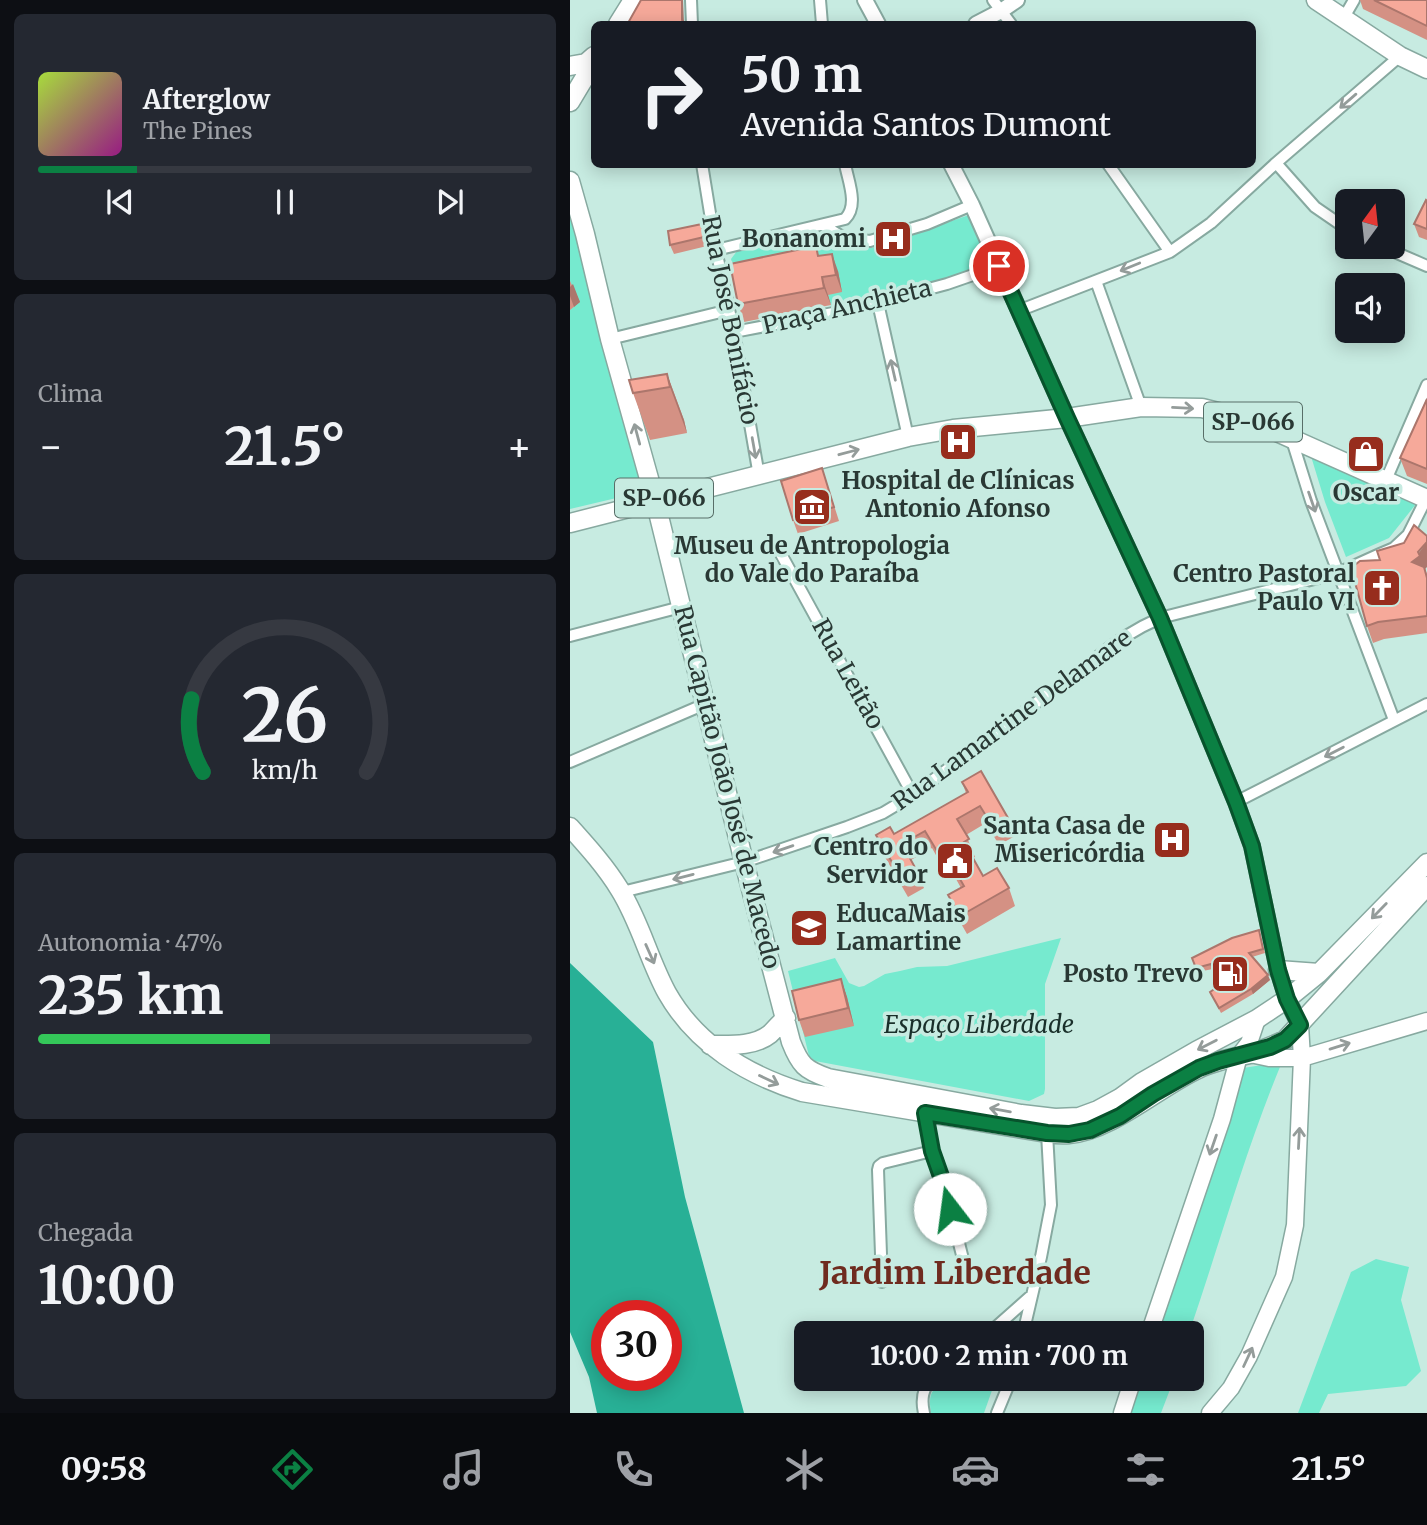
<!DOCTYPE html>
<html lang="pt">
<head>
<meta charset="utf-8">
<style>
	body { margin:0; font-family:Merriweather,serif; background:#242831; color:#f1f3f6; height:100vh; display:flex; flex-direction:column; font-size:26px; white-space:nowrap }
	* { box-sizing:border-box; margin:0 }
	p { font-size:23px; color:#9ea1a6 }
	.icon { flex:none; width:38px; height:38px; fill:none; stroke:currentColor; stroke-width:2; stroke-linecap:round; stroke-linejoin:round }
	.map { position:relative; flex:1; overflow:hidden }
	.details { display:flex; flex-direction:column; gap:14px; padding:14px; background:#0d0f14; width:570px }
	.details>* { flex:none }
	.banner { position:absolute; left:21px; top:21px; width:665px; height:147px; border-radius:10px; box-shadow:0 4px 18px #0003; background:#171b24; color:#f1f3f6; overflow:hidden }
	.needle { width:46px; rotate:15deg }
	.tools { position:absolute; left:765px; top:189px; display:grid; gap:14px }
	.tools a { display:grid; place-items:center; width:70px; height:70px; border-radius:10px; background:#171b24; box-shadow:0 4px 18px #0003; font-size:35px }
	.speed { position:absolute; left:21px; top:1300px; display:flex; gap:14px; font-size:35px; font-weight:700; text-align:center }
	.speed>* { display:grid; place-content:center; width:91px; height:91px; border-radius:50%; background:#171b24; box-shadow:0 4px 18px #0003; line-height:1 }
	.speed .limit { border:10px solid #d22; background:#fff; color:#111 }
	.pin { position:absolute; display:grid; place-items:center; width:60px; height:60px; color:#fff; margin:-30px; border:4px solid #fff; border-radius:50%; box-shadow:0 2px 7px #0007 }
	.me { position:absolute; width:77px; margin:-38px; rotate:345deg; stroke-linejoin:round; filter:drop-shadow(0 0 5px #0008) }
	.turn { display:flex; align-items:center; gap:24px; height:147px; padding:0 35px; font-size:32px }
	.turn .icon { width:91px; height:91px; stroke-width:2.5 }
	.turn b { display:block; font-size:49px; line-height:60px }
	.big { font-size:52px; font-weight:700; line-height:1.1 }
	.details .widget { flex:1; display:flex; flex-direction:column; justify-content:center; gap:10px; min-width:0; padding:0 24px; border-radius:10px; background:#242831 }
	.details .dial { align-items:center; gap:0 }
	.dial svg { height:182px; overflow:visible; fill:none; stroke:#363941; stroke-width:7; stroke-linecap:round; text-anchor:middle }
	.dial text { fill:#f1f3f6; stroke:none }
	.song { display:flex; align-items:center; gap:21px }
	.cover { width:84px; height:84px; border-radius:10px; background:linear-gradient(135deg,hsl(80 70% 55%),hsl(310 70% 35%)) }
	.played { height:7px; border-radius:4px; background:linear-gradient(90deg,#0b8043 20%,#363941 20%) }
	.keys { display:flex; justify-content:space-around; direction:ltr }
	.heat { display:flex; justify-content:space-between; align-items:center; font-size:38px; direction:ltr }
	.charge { height:10px; border-radius:5px; background:linear-gradient(90deg,#34c759 47%,#363941 0) }
	.trip { position:absolute; left:224px; top:1321px; width:410px; height:70px; border-radius:10px; background:#171b24; box-shadow:0 4px 18px #0003; font-weight:700; line-height:70px; text-align:center }
	.tab-bar { display:flex; height:112px; justify-content:space-around; align-items:center; background:#090b0e; color:#9ea1a6 }
	.tab-bar .icon { width:49px; height:49px }
	.tab-bar .on { color:#0b8043 }
	.tab-bar b { font-size:32px; color:#f1f3f6 }
	main { display:flex; flex:1; min-height:0 }
	.map>svg:first-child { display:block }
	.green { fill:#76eacf }
	.water { fill:#28b096; fill-rule:evenodd }
	.lines { fill:none; stroke-linecap:round; stroke-linejoin:round }
	.minor-casing { stroke:#87a9a0; stroke-width:14 }
	.tertiary-casing { stroke:#87a9a0; stroke-width:18 }
	.secondary-casing { stroke:#87a9a0; stroke-width:19 }
	.primary-casing { stroke:#87a9a0; stroke-width:21 }
	.minor { stroke:#fff; stroke-width:10 }
	.tertiary { stroke:#fff; stroke-width:14 }
	.secondary { stroke:#fff; stroke-width:16 }
	.primary { stroke:#fff; stroke-width:18 }
	.wall { fill:#d49184 }
	.shaded-wall { fill:#ac766c }
	.building { fill:#f6a99a; stroke:#ac766c; stroke-width:2 }
	.oneway { stroke:#949c9a }
	.route-casing { stroke:#07532c; stroke-width:18 }
	.route { stroke:#0b8043; stroke-width:12 }
	.labels { text-anchor:middle; stroke-width:7; stroke-linejoin:round; paint-order:stroke }
	.shield { fill:#c7ebe1; stroke:#586e68; stroke-width:2 }
	.shield-label { font-size:23px; font-weight:bold; fill:#293834 }
	.poi-label { font-size:24px; font-weight:bold; fill:#293834; stroke:#c7ebe1; text-anchor:end }
	.street-label { font-size:24px; fill:#293834; stroke:#c7ebe1 }
	.park-label { font-size:24px; font-style:italic; fill:#192f2a; stroke:#c7ebe1 }
	.district-label { font-size:32px; font-weight:bold; fill:#6f2b1f; stroke:#c7ebe1 }
</style>
</head>
<body>
<main>
<section class="details">
<div class="widget">
<div class="song"><i class="cover"></i><div><b>Afterglow</b><p>The Pines</p></div></div>
<div class="played"></div>
<div class="keys"><svg class="icon" aria-label="previous" viewBox="0 0 24 24"><path d="M18 5L8 12l10 7zM5 5v14"/></svg><svg class="icon" aria-label="pause" viewBox="0 0 24 24"><path d="M8 5v14M16 5v14"/></svg><svg class="icon" aria-label="next" viewBox="0 0 24 24"><path d="M6 5l10 7-10 7zM19 5v14"/></svg></div>
</div>
<div class="widget"><p>Clima</p>
<div class="heat"><a>−</a><b class="big">21.5°</b><a>+</a></div>
</div>
<div class="widget dial"><svg viewBox="0 0 100 80">
<path d="M14 69A42 42 0 1 1 86 69"/>
<path d="M14 69A42 42 0 0 1 9 37" stroke="#0b8043"/>
<text x="50" y="56" font-size="32" font-weight="700">26</text>
<text x="50" y="72" font-size="11">km/h</text>
</svg></div>
<div class="widget"><p>Autonomia · 47%</p><b class="big">235 km</b><div class="charge"></div></div>
<div class="widget"><p>Chegada</p><b class="big">10:00</b></div>
</section>
<div class="map">
<svg width="857" height="1413" viewBox="0 0 857 1413">
	<rect width="100%" height="100%" fill="#c7ebe1"/>
	<path class="green" d="M0,194l76,297 -76,18z
		M399,215l23,48 -94,31 -32,4 -35,8 -3,-11 -92,-14 -5,-22 6,-8 87,-20 19,13 29,4z
		M740,453l66,34 40,17 -27,34 -43,19 -21,-55z
		M491,938l-16,46v105l-1,5 -15,7 -214,-40 -6,-5 -21,-85 47,-13 14,25 10,4 5,-1 21,-12 15,-3 17,-4 30,-1z
		M712,1062c-37,89 -62,181 -93,271l-37,1 91,-266z
		M806,1259l33,8 -8,33 20,71 -15,15 -78,8 -9,19h-21l53,-141z
		M376,1379h50l-12,34h-53c-3,-19 0,-23 15,-34z
		M567,1379h37l-13,34h-36z"/>
	<path class="water" d="M0,963l83,79 32,155 59,216h-147l-8,-36 -19,-45zM37,1316h59v60h-59z"/>
	<g class="lines">
		<defs>
			<path id="minor" d="M121,0l1,24
				M250,0l2,24
				M423,0l18,24
				M773,19l11,-19
				M706,163l39,44 32,22
				M132,164l14,86 18,82 25,144
				M538,164l62,88
				M253,225l21,13 26,3 57,-17 45,-19
				M813,247l44,19
				M146,250l129,-31c14,-14 3,-38 0,-55
				M526,281l45,126
				M308,303l30,134
				M448,311l152,-59 41,-29 65,-60 124,-107
				M164,332l120,-23 93,-25 52,-18
				M40,339l119,-29
				M721,437l20,64 83,219
				M816,480l41,-95
				M211,554l132,241
				M0,636l111,-29
				M0,762l135,-58
				M666,802l191,-98
				M52,892l122,-30 103,-35 36,-14 30,-18 182,-136c21,-18 40,-30 65,-41l178,-45 42,-19 14,-6 14,-13 18,-36
				M355,1113l7,38 12,33 19,75
				M312,1282l-4,-112 1,-4 4,-3 49,-12
				M418,1334l44,-39
				M453,1334l18,-77 10,-52 -4,-72
				M354,1413c-3,-13 -2,-24 8,-34
				M427,1413l14,-34"/>
			<path id="tertiary" d="M295,0l13,24
				M406,24l25,-13 16,-11
				M381,164l21,41 95,213 93,200 76,184 16,44 26,124 9,29"/>
			<path id="secondary" d="M680,1054l19,4h33l125,-37
				M579,1334l73,-215 17,-63 10,-13 8,-24
				M552,1413l11,-34
				M640,1413l21,-25 18,-32 35,-79 11,-52 7,-167 -2,-33 -13,-26"/>
			<path id="primary" d="M746,0l84,56 27,13
				M48,24l15,-24
				M0,66l16,-3 8,-7
				M0,102l24,-40
				M0,181l15,53 25,105 45,161 89,362 47,180c9,23 14,28 37,36l193,36 34,4 24,-1 19,-7 22,-12 22,-16 54,-31 61,-32 30,-20 32,-26 108,-110
				M0,523l338,-86 45,-8 114,-11 74,-11 61,1 28,7 29,9 168,75
				M0,827c18,20 36,40 50,63 20,32 29,70 47,103 29,51 80,82 135,99l245,41c7,1 15,2 22,1 42,-3 90,-47 129,-65 16,-8 34,-11 52,-15 12,-4 23,-8 35,-14l142,-154
				M708,970l41,3
				M140,1045c19,0 44,2 60,-11 5,-5 10,-11 16,-16"/>
		</defs>
		<use href="#minor" class="minor-casing"/>
		<use href="#tertiary" class="tertiary-casing"/>
		<use href="#secondary" class="secondary-casing"/>
		<use href="#primary" class="primary-casing"/>
		<use href="#minor" class="minor"/>
		<use href="#tertiary" class="tertiary"/>
		<use href="#secondary" class="secondary"/>
		<use href="#primary" class="primary"/>
	</g>
	<path class="wall" d="M790,0h67v40l-64,-31z
		M857,201v39l-8,-3 -5,-13z
		M135,233l2,13 -33,8 -4,-9z
		M268,271l4,21 -14,3 3,10 -87,17 -6,-18z
		M0,281l10,21 -10,8z
		M97,374l17,46 3,13 -37,7 -17,-47z
		M857,399v85l-20,-8 -7,-18z
		M252,468l17,53 -41,13 -5,-14z
		M855,569l2,5v59l-43,6 -11,4 -6,-17z
		M392,782l46,36 7,18 -16,9 -13,-22 -20,12 9,22 -2,1 10,18 26,12 6,18 -48,28 -12,-21 -7,-18 13,-7 -10,-18 -5,3 -14,-25 -21,12 6,11 7,17 -16,9 -26,-45 -6,-17 18,-1 72,-41z
		M689,930l6,23 -13,4 18,23 -17,14 -32,19 -11,-21 9,-6 -6,-17 -16,3 -5,-14z
		M271,979l6,18 7,29 -49,11 -6,-17z"/>
	<path class="shaded-wall" d="M112,0h1l1,24 -2,-4z
		M132,224l3,9 2,13 -3,-9z
		M262,254l6,17 4,21 -6,-17z
		M252,277l6,18 3,10 -7,-17z
		M3,284l7,18 -6,5 -4,-11v-9z
		M97,374l17,46 3,13 -17,-46z
		M857,542v25l-2,2 2,10 -15,-17z
		M698,975l2,5 -17,14 -2,-5z
		M271,979l6,18 7,29 -6,-18z"/>
	<path class="building" d="M71,0h41v20l3,4h-41l-16,-1z
		M804,0h53v26z
		M856,200l1,1v28l-13,-5z
		M132,224l2,13 -34,8 -2,-14z
		M246,246l2,10 14,-2 4,21 -14,2 2,11 -86,16 -8,-40z
		M97,374l3,13 -37,6 -4,-13z
		M857,399v70l-27,-11z
		M252,468l12,39 -41,13 -12,-39z
		M844,525l13,11v6l-9,10 2,4 -8,6 12,5 3,11v38l-49,6 -11,4 -16,-58 9,-7 20,-1 -3,-9 27,-8z
		M411,771l27,47 -15,9 -13,-21 -23,13 12,20 -5,3 19,34 14,-8 12,20 -49,28 -12,-21 16,-9 -19,-33 -5,3 -15,-25 -23,13 15,27 -15,8 -26,-44 14,-8 4,7 74,-42 -6,-10z
		M689,930l4,19 -14,4 19,22 -17,14 -32,19 -9,-16 9,-6 -8,-22 -15,4 -4,-10 40,-20z
		M271,979l7,29 -49,12 -7,-29z"/>
	<defs><path id="oneway-shaft" d="M-6 0H5M1.5-3L5.5 0L1.5 3" fill="none" stroke-width="1.6" stroke-linecap="round" stroke-linejoin="round" transform="scale(1.75)"/></defs>
	<g class="oneway">
		<use href="#oneway-shaft" transform="translate(778 101) rotate(139)"/>
		<use href="#oneway-shaft" transform="translate(560 267) rotate(158)"/>
		<use href="#oneway-shaft" transform="translate(323 370) rotate(-103)"/>
		<use href="#oneway-shaft" transform="translate(613 408) rotate(3)"/>
		<use href="#oneway-shaft" transform="translate(67 434) rotate(-105)"/>
		<use href="#oneway-shaft" transform="translate(184 448) rotate(80)"/>
		<use href="#oneway-shaft" transform="translate(279 452) rotate(-15)"/>
		<use href="#oneway-shaft" transform="translate(742 502) rotate(71)"/>
		<use href="#oneway-shaft" transform="translate(764 752) rotate(153)"/>
		<use href="#oneway-shaft" transform="translate(213 849) rotate(161)"/>
		<use href="#oneway-shaft" transform="translate(113 877) rotate(166)"/>
		<use href="#oneway-shaft" transform="translate(809 911) rotate(134)"/>
		<use href="#oneway-shaft" transform="translate(80 954) rotate(66)"/>
		<use href="#oneway-shaft" transform="translate(637 1045) rotate(153)"/>
		<use href="#oneway-shaft" transform="translate(770 1046) rotate(-17)"/>
		<use href="#oneway-shaft" transform="translate(199 1080) rotate(25)"/>
		<use href="#oneway-shaft" transform="translate(430 1110) rotate(-170)"/>
		<use href="#oneway-shaft" transform="translate(729 1138) rotate(-87)"/>
		<use href="#oneway-shaft" transform="translate(643 1145) rotate(109)"/>
		<use href="#oneway-shaft" transform="translate(678 1357) rotate(-65)"/>
	</g>
	<g class="lines">
		<defs>
			<path id="route" d="M380,1209l-6,-24 -12,-34 -7,-38 122,20 22,1 21,-4 30,-14 33,-22 46,-26 19,-7 52,-14 15,-7 15,-15 -13,-26 -9,-29 -26,-124 -16,-44 -76,-184 -93,-200 -68,-152"/>
		</defs>
		<use href="#route" class="route-casing"/>
		<use href="#route" class="route"/>
	</g>
	<defs>
		<symbol id="hospital-square" viewBox="-11 -11 22 22"><rect x="-9" y="-9" width="18" height="18" rx="4" fill="#972d1d" stroke="#c7ebe1"/><path d="M-5-5h3v3.5h4V-5h3V5h-3V1.5h-4V5h-3Z" fill="#fff"/></symbol>
		<symbol id="shop-square" viewBox="-11 -11 22 22"><rect x="-9" y="-9" width="18" height="18" rx="4" fill="#972d1d" stroke="#c7ebe1"/><path d="M-5-2.5h2.3a2.7 3.5 0 0 1 5.4 0H5L5.5 6h-11ZM-1.5-2.5h3a1.5 2.3 0 0 0-3 0Z" fill="#fff"/></symbol>
		<symbol id="museum-square" viewBox="-11 -11 22 22"><rect x="-9" y="-9" width="18" height="18" rx="4" fill="#972d1d" stroke="#c7ebe1"/><path d="M0-6L6-3V-2H-6V-3ZM-5-1h2V3h-2ZM-1-1h2V3h-2ZM3-1h2V3H3ZM-6 4H6V6H-6Z" fill="#fff"/></symbol>
		<symbol id="church-square" viewBox="-11 -11 22 22"><rect x="-9" y="-9" width="18" height="18" rx="4" fill="#972d1d" stroke="#c7ebe1"/><path d="M-1.2-6h2.4v3.5h3.3v2.4h-3.3V6h-2.4V-.1h-3.3v-2.4h3.3Z" fill="#fff"/></symbol>
		<symbol id="civic-square" viewBox="-11 -11 22 22"><rect x="-9" y="-9" width="18" height="18" rx="4" fill="#972d1d" stroke="#c7ebe1"/><path d="M-.6-6.5H3V-4.5H.6V-3L4-1V1h2V6H-6V1h2V-1L-.6-3ZM-1.2 2.5V6h2.4V2.5Z" fill="#fff"/></symbol>
		<symbol id="school-square" viewBox="-11 -11 22 22"><rect x="-9" y="-9" width="18" height="18" rx="4" fill="#972d1d" stroke="#c7ebe1"/><path d="M0-5L7-2L0 1L-7-2ZM-4 1L0 2.5L4 1V4Q0 6-4 4Z" fill="#fff"/></symbol>
		<symbol id="fuel-square" viewBox="-11 -11 22 22"><rect x="-9" y="-9" width="18" height="18" rx="4" fill="#972d1d" stroke="#c7ebe1"/><path d="M-5.5-6h7V0h2V4h1.3V-2.5L3-4.5l.8-.8L6-3V5H2.5V1h-1V6h-7ZM-4.2-4.7v3.2H.2V-4.7Z" fill="#fff"/></symbol>
	</defs>
	<g fill-rule="evenodd">
		<use href="#hospital-square" x="301" y="217" width="44" height="44"/>
		<use href="#hospital-square" x="366" y="420" width="44" height="44"/>
		<use href="#shop-square" x="774" y="432" width="44" height="44"/>
		<use href="#museum-square" x="220" y="485" width="44" height="44"/>
		<use href="#church-square" x="790" y="566" width="44" height="44"/>
		<use href="#hospital-square" x="580" y="818" width="44" height="44"/>
		<use href="#civic-square" x="363" y="839" width="44" height="44"/>
		<use href="#school-square" x="217" y="906" width="44" height="44"/>
		<use href="#fuel-square" x="638" y="952" width="44" height="44"/>
	</g>
	<g class="labels">
		<g class="shield">
			<rect x="634" y="402.5" width="98" height="39" rx="5"/>
			<rect x="45" y="478.5" width="98" height="39" rx="5"/>
		</g>
		<g class="shield-label">
			<text x="683" y="430">SP-066</text>
			<text x="94" y="506">SP-066</text>
		</g>
		<g class="poi-label">
			<text x="296" y="247">Bonanomi</text>
			<text x="388" y="489" text-anchor="middle">Hospital de Clínicas<tspan x="388" dy="28">Antonio Afonso</tspan></text>
			<text x="796" y="501" text-anchor="middle">Oscar</text>
			<text x="242" y="554" text-anchor="middle">Museu de Antropologia<tspan x="242" dy="28">do Vale do Paraíba</tspan></text>
			<text x="785" y="582">Centro Pastoral<tspan x="785" dy="28">Paulo VI</tspan></text>
			<text x="575" y="834">Santa Casa de<tspan x="575" dy="28">Misericórdia</tspan></text>
			<text x="358" y="855">Centro do<tspan x="358" dy="28">Servidor</tspan></text>
			<text x="266" y="922" text-anchor="start">EducaMais<tspan x="266" dy="28">Lamartine</tspan></text>
			<text x="633" y="982">Posto Trevo</text>
		</g>
		<g class="street-label">
			<text transform="translate(277 307) rotate(-13)" y="8">Praça Anchieta</text>
			<text transform="translate(160 320) rotate(79)" y="8">Rua José Bonifácio</text>
			<text transform="translate(278 674) rotate(61)" y="8">Rua Leitão</text>
			<text transform="translate(442 720) rotate(-36)" y="8">Rua Lamartine Delamare</text>
			<text transform="translate(157 787) rotate(76)" y="8">Rua Capitão João José de Macedo</text>
		</g>
		<g class="park-label">
			<text x="409" y="1033">Espaço Liberdade</text>
		</g>
		<g class="district-label">
			<text x="385" y="1284">Jardim Liberdade</text>
		</g>
	</g>
</svg>
<div class="tools">
<a><svg class="needle" viewBox="-14 -14 28 28"><path d="M0-13l5 13h-10z" fill="#e53935"/><path d="M0 13l5-13h-10z" fill="#9ea1a6"/></svg></a>
<a><svg class="icon" aria-label="sound" viewBox="0 0 24 24"><path d="M4 9h4l5-4v14l-5-4H4zM17 9q2 3 0 6"/></svg></a>
</div>
<div class="speed"><div class="limit">30</div></div>
<div class="pin" style="left:429px;top:266px;background:#d93025"><svg class="icon" aria-label="arrive" viewBox="0 0 24 24"><path d="M6 21V4h12l-3 4 3 4H6"/></svg></div>
<svg class="me" style="left:380px;top:1209px" viewBox="-20 -20 40 40"><circle r="19" fill="#fff"/><path d="M0-13L10 11 0 6-10 11z" fill="#0b8043"/></svg>
<div class="trip">10:00 · 2 min · 700 m</div>
<div class="banner">
<div class="turn"><svg class="icon" aria-label="right" viewBox="0 0 24 24"><path d="M7 20v-9h11M14 6l5 5-5 5"/></svg><div><b>50 m</b>Avenida Santos Dumont</div></div>
</div>
</div>
</main>
<nav class="tab-bar">
<b>09:58</b>
<svg class="icon on" aria-label="directions" viewBox="0 0 24 24"><path d="M12 3l9 9-9 9-9-9zM9 14v-3h6M13 9l2 2-2 2"/></svg>
<svg class="icon" aria-label="music" viewBox="0 0 24 24"><path d="M9 18V5l10-2v13"/><circle cx="6" cy="18" r="3"/><circle cx="16" cy="16" r="3"/></svg>
<svg class="icon" aria-label="phone" viewBox="0 0 24 24"><path d="M5 4h4l2 5-3 2q2 4 5 5l2-3 5 2v4C11 20 4 13 5 4z"/></svg>
<svg class="icon" aria-label="climate" viewBox="0 0 24 24"><path d="M12 3v18M4 7l16 10M4 17L20 7"/></svg>
<svg class="icon" aria-label="car" viewBox="0 0 24 24"><path d="M5 17H2v-5l4-1 3-4h7l3 4 3 1v5h-3M9 17h6M6 11h13"/><circle cx="7" cy="17" r="2"/><circle cx="17" cy="17" r="2"/></svg>
<svg class="icon" aria-label="filters" viewBox="0 0 24 24"><path d="M4 7h16M4 17h16"/><circle cx="9" cy="7" r="2"/><circle cx="15" cy="17" r="2"/></svg>
<b>21.5°</b>
</nav>
</body>
</html>
